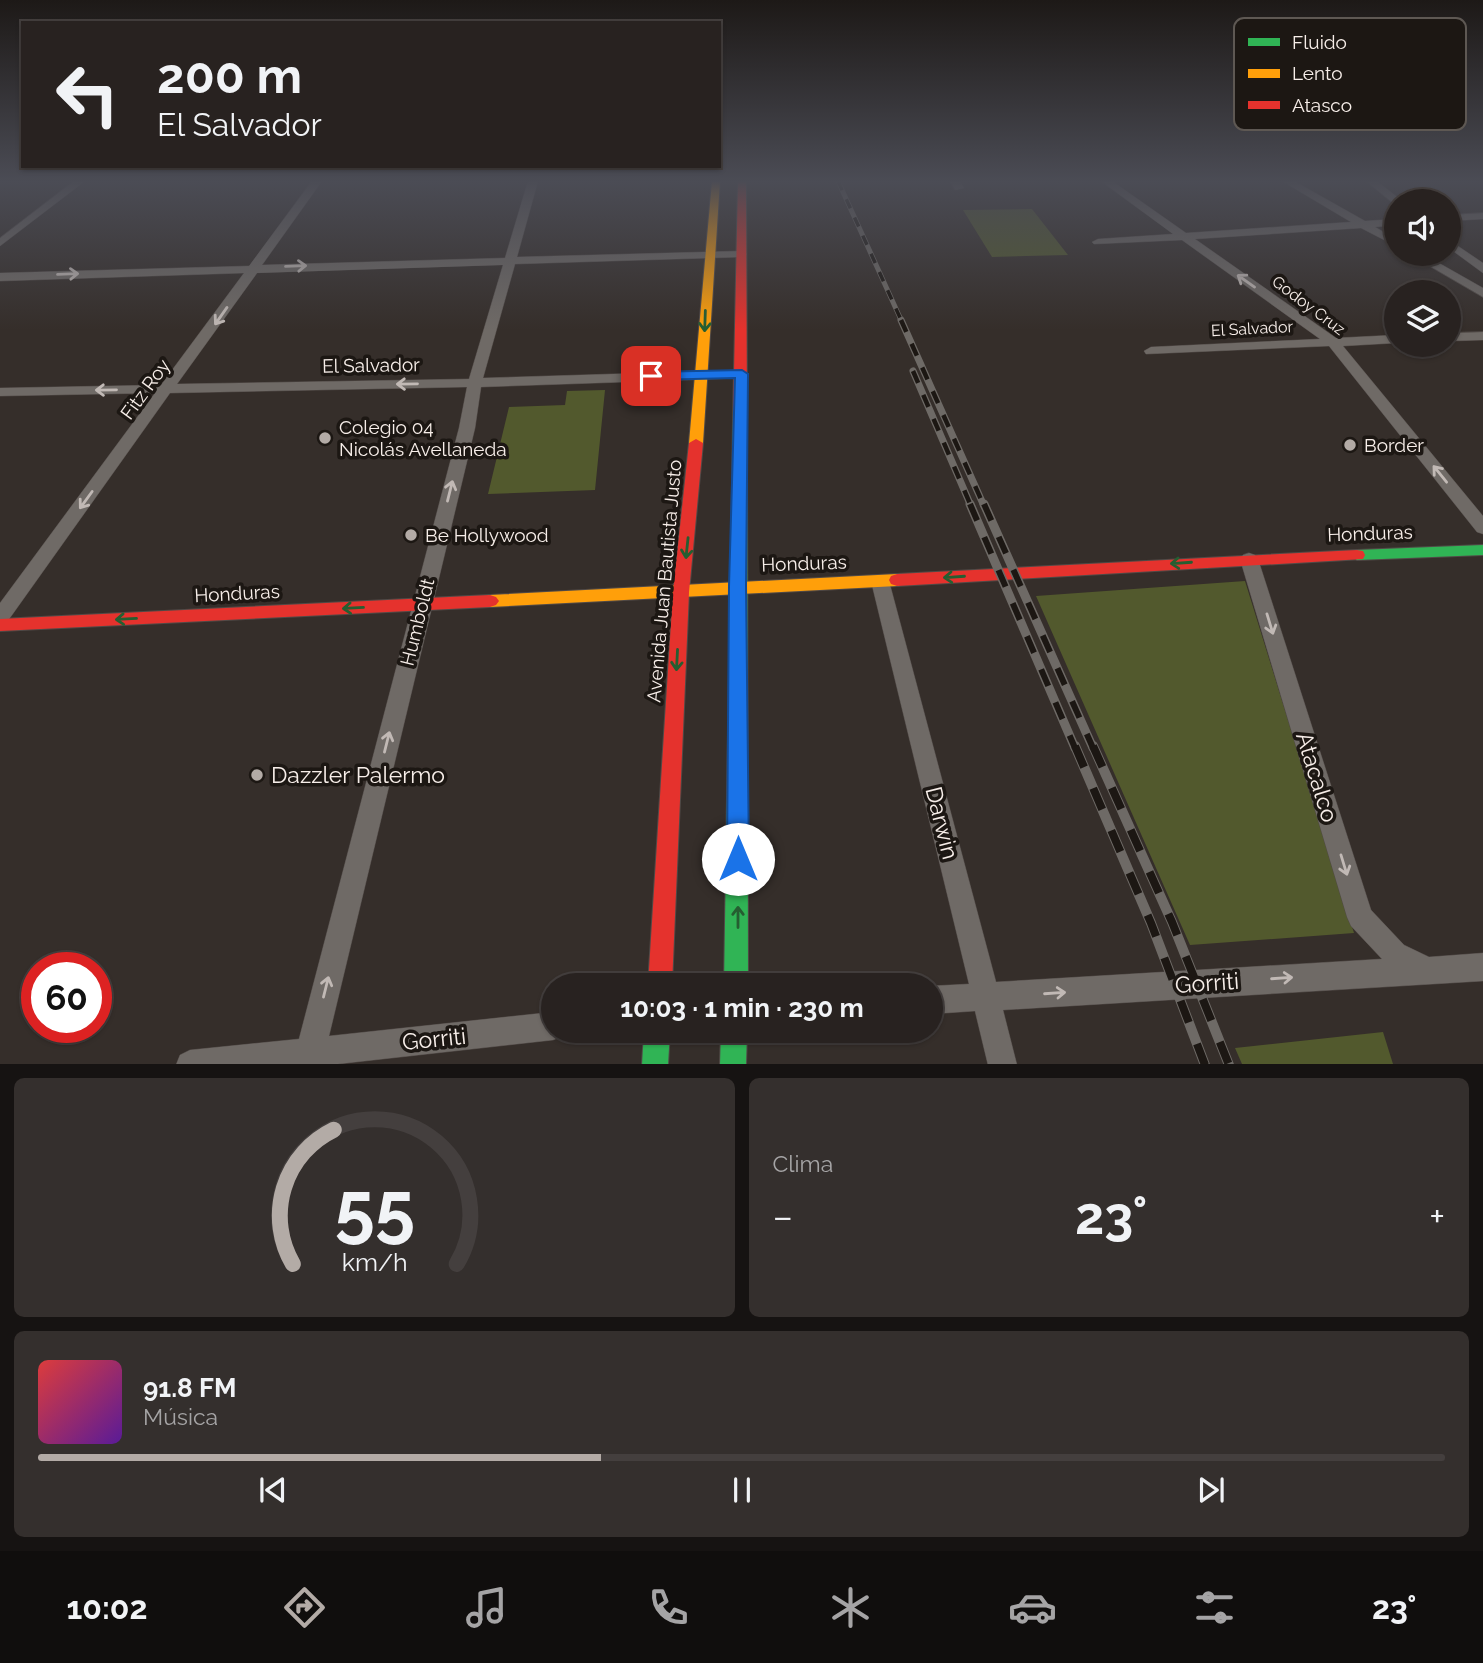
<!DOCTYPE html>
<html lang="es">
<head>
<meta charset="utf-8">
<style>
	body { margin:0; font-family:Raleway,sans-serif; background:#342f2d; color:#f1f3f6; height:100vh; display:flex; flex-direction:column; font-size:26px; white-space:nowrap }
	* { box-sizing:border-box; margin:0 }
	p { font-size:23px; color:#a5a4a5 }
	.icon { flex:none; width:38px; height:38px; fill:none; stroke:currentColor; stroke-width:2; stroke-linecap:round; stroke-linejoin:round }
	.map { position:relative; height:1064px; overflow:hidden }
	.details { display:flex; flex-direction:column; gap:14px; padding:14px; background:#161312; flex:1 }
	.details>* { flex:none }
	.banner { position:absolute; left:21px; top:21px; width:700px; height:147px; border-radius:0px; box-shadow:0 2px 5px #0004,0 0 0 2px #443f3e; background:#282220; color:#f1f3f6; overflow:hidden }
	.fabs { position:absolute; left:1384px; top:189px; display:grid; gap:14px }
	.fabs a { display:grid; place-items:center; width:77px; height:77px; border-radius:50%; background:#282220; box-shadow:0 2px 5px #0004,0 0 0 2px #443f3e; font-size:35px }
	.speed { position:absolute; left:21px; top:952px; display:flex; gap:14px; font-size:35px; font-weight:700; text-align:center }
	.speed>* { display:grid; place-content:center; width:91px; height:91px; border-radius:50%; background:#282220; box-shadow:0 2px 5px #0004,0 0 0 2px #443f3e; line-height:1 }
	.speed .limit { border:10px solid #d22; background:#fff; color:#111 }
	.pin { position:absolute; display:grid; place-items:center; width:60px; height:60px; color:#fff; margin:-30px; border-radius:14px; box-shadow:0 4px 10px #0006 }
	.me { position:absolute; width:77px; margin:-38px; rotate:0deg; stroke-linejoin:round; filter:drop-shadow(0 0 5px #0008) }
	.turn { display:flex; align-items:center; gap:24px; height:147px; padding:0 21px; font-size:32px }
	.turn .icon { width:91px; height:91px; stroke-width:2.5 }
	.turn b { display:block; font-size:49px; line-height:60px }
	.big { font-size:52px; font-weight:700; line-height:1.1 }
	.details .card { flex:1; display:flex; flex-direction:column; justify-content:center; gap:10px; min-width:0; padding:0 24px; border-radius:10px; background:#342f2d }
	.details .dial { align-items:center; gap:0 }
	.dial svg { height:182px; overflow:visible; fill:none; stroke:#443f3e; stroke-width:7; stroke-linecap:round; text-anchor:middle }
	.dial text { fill:#f1f3f6; stroke:none }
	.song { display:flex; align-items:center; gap:21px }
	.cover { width:84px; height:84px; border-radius:10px; background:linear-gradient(135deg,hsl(0 70% 55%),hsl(270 70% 35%)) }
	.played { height:7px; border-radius:4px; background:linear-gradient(90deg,#b3aba6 40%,#443f3e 40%) }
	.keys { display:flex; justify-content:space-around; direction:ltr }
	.heat { display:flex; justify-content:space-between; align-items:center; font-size:38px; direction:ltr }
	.details .tiles { flex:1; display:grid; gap:14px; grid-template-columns:1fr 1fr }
	.card:last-child { grid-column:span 2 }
	.trip { position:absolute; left:541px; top:973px; width:402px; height:70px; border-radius:35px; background:#282220; box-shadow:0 2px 5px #0004,0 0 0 2px #443f3e; font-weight:700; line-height:70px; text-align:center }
	.menu { display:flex; height:112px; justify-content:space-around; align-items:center; background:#100e0d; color:#a5a4a5 }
	.menu .icon { width:49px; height:49px }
	.menu .on { color:#b3aba6 }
	.menu b { font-size:32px; color:#f1f3f6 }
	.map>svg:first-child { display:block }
	.green { fill:#52592d }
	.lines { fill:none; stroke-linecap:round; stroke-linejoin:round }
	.street-casing { stroke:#514a47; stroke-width:1 }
	.fast-casing { stroke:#514a47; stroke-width:2 }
	.slow-casing { stroke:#514a47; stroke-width:2 }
	.jam-casing { stroke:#514a47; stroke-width:2 }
	.street { fill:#6f6a66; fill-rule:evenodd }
	.fast { fill:#30b455; fill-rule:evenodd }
	.slow { fill:#ff9f0a; fill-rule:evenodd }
	.jam { fill:#e5322d; fill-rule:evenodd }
	.rail-far3-casing { stroke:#6e6a66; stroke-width:5 }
	.rail-far2-casing { stroke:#6e6a66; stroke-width:7 }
	.rail-far1-casing { stroke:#6e6a66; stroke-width:9 }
	.rail-casing { stroke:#6e6a66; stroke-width:10 }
	.rail-far3 { stroke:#1c1713; stroke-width:3.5; stroke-dasharray:10; stroke-linecap:butt }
	.rail-far2 { stroke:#1c1713; stroke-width:4.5; stroke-dasharray:13; stroke-linecap:butt }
	.rail-far1 { stroke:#1c1713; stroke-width:6; stroke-dasharray:18; stroke-linecap:butt }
	.rail { stroke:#1c1713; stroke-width:8; stroke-dasharray:23; stroke-linecap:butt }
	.oneway { stroke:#c1b9b5 }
	.oneway2 { stroke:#255e31 }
	.route { fill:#1a73e8; stroke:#114b97; stroke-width:2 }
	.poi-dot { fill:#b3aba6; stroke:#1c1713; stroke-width:2.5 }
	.labels { text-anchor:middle; stroke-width:7; stroke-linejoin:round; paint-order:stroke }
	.far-street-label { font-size:16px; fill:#f7eee9; stroke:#1c1713 }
	.street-label { font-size:19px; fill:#f7eee9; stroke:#1c1713 }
	.poi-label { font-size:19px; fill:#f7eee9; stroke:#1c1713; text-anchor:start }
	.near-poi-label { font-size:23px; fill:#f7eee9; stroke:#1c1713; text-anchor:start }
	.near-street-label { font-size:23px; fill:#f7eee9; stroke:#1c1713 }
	.key { fill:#1c1713; stroke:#5e5853; stroke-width:2 }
	.key-label { font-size:19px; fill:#f7eee9 }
</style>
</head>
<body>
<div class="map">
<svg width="1483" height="1065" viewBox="0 0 1483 1065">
	<rect width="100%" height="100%" fill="#352e2a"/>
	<path class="green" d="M1032,209l36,46 -76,2 -29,-47z
		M605,390l-10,100 -107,4 21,-87 56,-2 2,-14z
		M1245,581l109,352 -164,12 -154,-349z
		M1383,1032l10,32h-151l-7,-16z"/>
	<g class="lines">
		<defs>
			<path id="street" d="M74,181h11l-85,65v-8z
				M312,181h10l-60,84 243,-7 23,-77h10l-21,76 224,-6 6,3 -6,3 -226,7 -32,114 259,-8 7,4 -7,4 -261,9 -6,41 -146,608 224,-24v19h12l-2,5 -10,4 -224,25h-153l4,-10 10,-5 109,-11 160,-611 8,-41 -297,6 -163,229 -7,2v-21l155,-210 -155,3v-8l161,-3 83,-112 -244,8v-8l249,-7zM503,265l-34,114 -292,5 80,-111z
				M950,181h10l4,7 -9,2z
				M1101,181h11l74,52 165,-11 -69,-41h12l71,40 31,-2v6l-21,2 21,12v7l-35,-18 -166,11 141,99 60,-3v8l-53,3 140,170v18l-6,-2 -148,-186 -183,8 -2,-3 7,-4 169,-8 -138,-99 -88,4 -2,-2 6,-3 75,-5z
				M1366,181h11l25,20 -9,2z
				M1483,213v6l-34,2v-6z
				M1449,240l34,23v10l-34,-25z
				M1409,254h14l60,34v9z
				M1483,332v8l-34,1v-8z
				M1249,553l6,2 3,4 113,351 33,35 25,12 54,-4v28l-480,29 14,55h-29l-13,-54 -44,3v-28l38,-2 -98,-403 2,-5h14l2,5 107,401 386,-23 -31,-33 -4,-9 -107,-358 3,-4z"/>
			<path id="fast" d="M740,417l7,4 1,564h-24l9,-564z
				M1483,545v10l-126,5 -8,-5 8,-5z
				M644,1031h26l-2,34h-26z
				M721,1031h26l-1,34h-26z"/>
			<path id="slow" d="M712,181h8l-17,262 -7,4 -7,-4z
				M897,574l6,2 2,4 -2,4 -6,2 -407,21 -6,-2 -3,-4 3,-4 6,-2z"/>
			<path id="jam" d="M738,181h8l1,240 -7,4 -7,-4z
				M696,439l7,4 -14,149 -17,393h-24l25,-393 16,-149z
				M1357,550l6,1 2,4 -2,4 -466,27 -6,-2 -2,-4 2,-4 6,-2z
				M490,595l6,2 3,4 -3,4 -6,2 -490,24v-12z"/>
		</defs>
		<use href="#street" class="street-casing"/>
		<use href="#fast" class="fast-casing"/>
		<use href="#slow" class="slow-casing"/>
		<use href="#jam" class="jam-casing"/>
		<use href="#street" class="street"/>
		<use href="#fast" class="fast"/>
		<use href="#slow" class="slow"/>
		<use href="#jam" class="jam"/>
		<defs>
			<path id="rail-far3" d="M838,181l64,141"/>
			<path id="rail-far2" d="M901,320l83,186
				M913,371l58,135"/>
			<path id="rail-far1" d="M970,504l105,244
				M984,504l109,244"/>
			<path id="rail" d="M1075,746l76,177 54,142
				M1093,746l79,176 57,143"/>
		</defs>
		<use href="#rail-far3" class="rail-far3-casing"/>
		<use href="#rail-far2" class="rail-far2-casing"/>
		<use href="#rail-far1" class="rail-far1-casing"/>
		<use href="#rail" class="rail-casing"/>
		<use href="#rail-far3" class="rail-far3"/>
		<use href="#rail-far2" class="rail-far2"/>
		<use href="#rail-far1" class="rail-far1"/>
		<use href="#rail" class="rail"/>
	</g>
	<defs><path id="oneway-shaft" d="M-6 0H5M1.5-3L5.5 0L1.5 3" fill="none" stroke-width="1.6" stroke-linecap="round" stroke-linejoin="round" transform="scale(1.75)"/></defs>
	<g class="oneway">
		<use href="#oneway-shaft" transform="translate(296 266) rotate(-2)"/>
		<use href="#oneway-shaft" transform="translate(68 274) rotate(-2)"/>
		<use href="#oneway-shaft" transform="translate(1246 281) rotate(-145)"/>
		<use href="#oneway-shaft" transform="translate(221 316) rotate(125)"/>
		<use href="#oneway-shaft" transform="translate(407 384) rotate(179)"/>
		<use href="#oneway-shaft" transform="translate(106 390) rotate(179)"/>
		<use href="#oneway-shaft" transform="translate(1440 474) rotate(-129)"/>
		<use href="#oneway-shaft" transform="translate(450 491) rotate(-76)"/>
		<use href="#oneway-shaft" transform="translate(86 500) rotate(126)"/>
		<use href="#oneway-shaft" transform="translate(1270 624) rotate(73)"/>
		<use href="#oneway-shaft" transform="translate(387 742) rotate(-76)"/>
		<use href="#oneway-shaft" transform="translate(1344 865) rotate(73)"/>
		<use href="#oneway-shaft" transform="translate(1282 978) rotate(-4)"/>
		<use href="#oneway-shaft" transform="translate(326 987) rotate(-76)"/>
		<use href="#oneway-shaft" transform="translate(1055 993) rotate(-4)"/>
	</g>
	<g class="oneway2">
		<use href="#oneway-shaft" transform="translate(705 321) rotate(92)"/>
		<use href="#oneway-shaft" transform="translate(687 548) rotate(96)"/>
		<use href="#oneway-shaft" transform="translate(1181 563) rotate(176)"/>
		<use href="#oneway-shaft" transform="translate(954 577) rotate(176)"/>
		<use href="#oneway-shaft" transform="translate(353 608) rotate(177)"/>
		<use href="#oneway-shaft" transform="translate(126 619) rotate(177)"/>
		<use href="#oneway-shaft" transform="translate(677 660) rotate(93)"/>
		<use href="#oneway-shaft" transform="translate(738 917) rotate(-90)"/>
	</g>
	<linearGradient id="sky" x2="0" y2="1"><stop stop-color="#1d1917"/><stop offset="0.55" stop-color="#4b4c55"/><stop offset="1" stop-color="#4b4c55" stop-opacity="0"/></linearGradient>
	<rect width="1483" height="330" fill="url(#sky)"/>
	<path class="route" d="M742,370l6,4 -2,212 3,273 -3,8 -8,3 -8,-3 -3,-8 2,-273 6,-208 -84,2 -6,-4 6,-4z"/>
	<g class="poi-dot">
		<circle cx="325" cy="438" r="7"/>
		<circle cx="1350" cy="445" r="7"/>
		<circle cx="411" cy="535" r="7"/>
		<circle cx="257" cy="775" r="7"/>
	</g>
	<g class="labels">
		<g class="far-street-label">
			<text transform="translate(1309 305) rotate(37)" y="6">Godoy Cruz</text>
			<text transform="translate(1252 328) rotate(-3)" y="6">El Salvador</text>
		</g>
		<g class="street-label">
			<text transform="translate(371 365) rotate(-1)" y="7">El Salvador</text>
			<text transform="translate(145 389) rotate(-54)" y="7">Fitz Roy</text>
			<text transform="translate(1370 533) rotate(-2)" y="7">Honduras</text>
			<text transform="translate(804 563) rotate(-2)" y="7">Honduras</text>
			<text transform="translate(664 581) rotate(-85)" y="7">Avenida Juan Bautista Justo</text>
			<text transform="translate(237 593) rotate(-3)" y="7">Honduras</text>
			<text transform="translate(417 622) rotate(-76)" y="7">Humboldt</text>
		</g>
		<g class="poi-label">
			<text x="339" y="434">Colegio 04<tspan x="339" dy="22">Nicolás Avellaneda</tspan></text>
			<text x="1364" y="452">Border</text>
			<text x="425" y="542">Be Hollywood</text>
		</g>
		<g class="near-poi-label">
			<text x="271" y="783">Dazzler Palermo</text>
		</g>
		<g class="near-street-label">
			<text transform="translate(1317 777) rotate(73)" y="8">Atacalco</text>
			<text transform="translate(942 823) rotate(76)" y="8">Darwin</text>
			<text transform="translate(1207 983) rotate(-4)" y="8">Gorriti</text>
			<text transform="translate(434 1039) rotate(-6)" y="8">Gorriti</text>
		</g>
	</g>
	<rect x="1234" y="18" width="232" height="112" rx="10" class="key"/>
	<rect x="1248" y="38" width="32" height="8" fill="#30b455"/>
	<rect x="1248" y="69" width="32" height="9" fill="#ff9f0a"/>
	<rect x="1248" y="101" width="32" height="8" fill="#e5322d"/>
	<g class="key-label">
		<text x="1292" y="49">Fluido</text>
		<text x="1292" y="80">Lento</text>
		<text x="1292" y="112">Atasco</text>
	</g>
</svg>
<div class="fabs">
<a><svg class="icon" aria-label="sound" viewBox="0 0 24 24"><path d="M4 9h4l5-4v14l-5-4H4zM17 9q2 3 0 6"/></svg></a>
<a><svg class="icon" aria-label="layers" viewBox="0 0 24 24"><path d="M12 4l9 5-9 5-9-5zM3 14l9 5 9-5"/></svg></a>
</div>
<div class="speed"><div class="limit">60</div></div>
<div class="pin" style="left:651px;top:376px;background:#d93025"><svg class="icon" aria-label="arrive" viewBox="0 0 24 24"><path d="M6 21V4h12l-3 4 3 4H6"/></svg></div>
<svg class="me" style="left:738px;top:859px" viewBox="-20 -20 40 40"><circle r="19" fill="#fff"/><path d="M0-13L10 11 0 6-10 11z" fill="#1a73e8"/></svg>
<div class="trip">10:03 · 1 min · 230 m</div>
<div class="banner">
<div class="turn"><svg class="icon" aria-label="left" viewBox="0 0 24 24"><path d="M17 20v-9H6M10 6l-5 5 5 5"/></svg><div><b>200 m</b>El Salvador</div></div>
</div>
</div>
<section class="details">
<div class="tiles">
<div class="card dial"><svg viewBox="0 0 100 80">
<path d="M14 69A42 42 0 1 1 86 69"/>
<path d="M14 69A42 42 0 0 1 32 10" stroke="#b3aba6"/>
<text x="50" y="56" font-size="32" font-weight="700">55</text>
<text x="50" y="72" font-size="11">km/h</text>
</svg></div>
<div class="card"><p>Clima</p>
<div class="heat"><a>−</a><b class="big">23°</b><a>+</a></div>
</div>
<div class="card">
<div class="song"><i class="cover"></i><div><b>91.8 FM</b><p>Música</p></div></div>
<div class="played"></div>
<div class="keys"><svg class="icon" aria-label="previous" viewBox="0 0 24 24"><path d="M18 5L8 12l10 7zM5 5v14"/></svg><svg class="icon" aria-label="pause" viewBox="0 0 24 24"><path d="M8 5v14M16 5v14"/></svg><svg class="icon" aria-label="next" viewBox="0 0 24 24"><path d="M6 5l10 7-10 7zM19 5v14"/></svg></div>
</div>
</div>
</section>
<nav class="menu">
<b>10:02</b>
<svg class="icon on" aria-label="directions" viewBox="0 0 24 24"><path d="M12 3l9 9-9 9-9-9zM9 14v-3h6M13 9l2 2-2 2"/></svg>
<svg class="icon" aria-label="music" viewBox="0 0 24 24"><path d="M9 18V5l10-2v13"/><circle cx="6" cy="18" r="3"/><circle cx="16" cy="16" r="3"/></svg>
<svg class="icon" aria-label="phone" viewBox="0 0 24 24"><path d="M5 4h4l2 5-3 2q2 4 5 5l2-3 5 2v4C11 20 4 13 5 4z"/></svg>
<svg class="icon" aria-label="climate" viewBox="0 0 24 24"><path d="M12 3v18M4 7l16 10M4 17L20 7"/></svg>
<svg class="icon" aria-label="car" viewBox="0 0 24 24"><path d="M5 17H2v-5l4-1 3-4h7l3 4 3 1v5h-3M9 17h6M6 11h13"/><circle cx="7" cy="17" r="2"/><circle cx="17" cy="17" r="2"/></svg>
<svg class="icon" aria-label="filters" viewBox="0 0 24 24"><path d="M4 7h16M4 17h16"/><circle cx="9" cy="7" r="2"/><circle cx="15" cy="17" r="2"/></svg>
<b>23°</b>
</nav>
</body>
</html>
